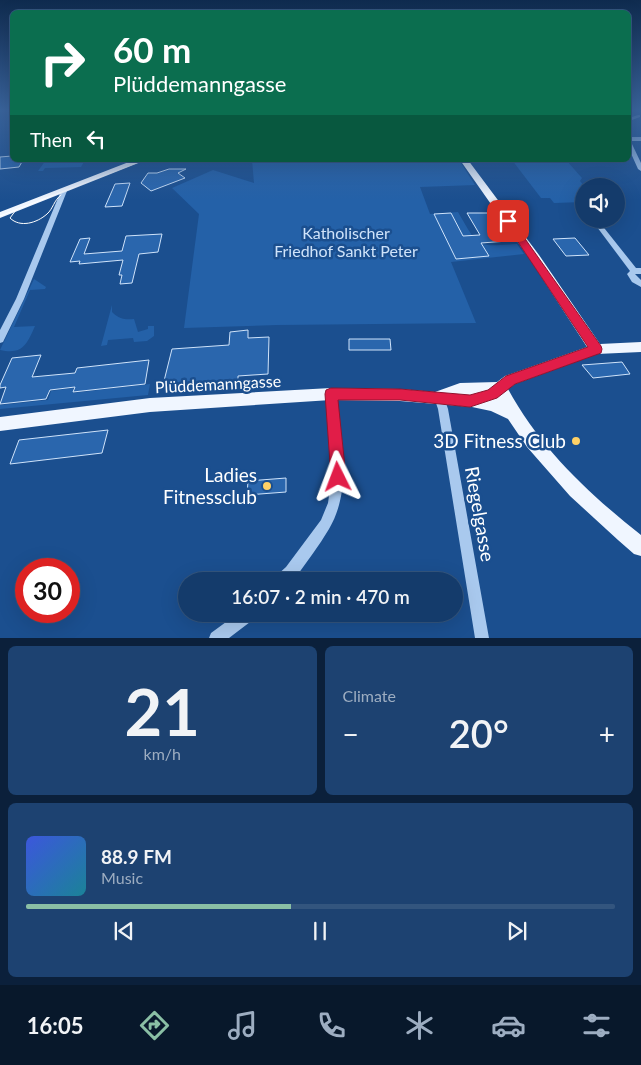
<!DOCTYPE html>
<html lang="en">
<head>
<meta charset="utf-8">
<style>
	body { margin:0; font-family:Lato,sans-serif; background:#1d4271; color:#f1f3f6; height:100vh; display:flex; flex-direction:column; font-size:19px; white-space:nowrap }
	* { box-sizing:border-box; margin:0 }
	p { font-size:16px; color:#9dadc1 }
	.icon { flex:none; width:28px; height:28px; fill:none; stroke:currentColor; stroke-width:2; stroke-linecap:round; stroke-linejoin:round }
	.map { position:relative; height:638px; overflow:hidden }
	.details { display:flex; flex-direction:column; gap:8px; padding:8px; background:#0b203b; flex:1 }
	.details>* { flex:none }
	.guide { position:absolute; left:10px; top:10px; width:621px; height:152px; border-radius:8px; box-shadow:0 5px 20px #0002,0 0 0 1px #33557e; background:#0b6e4f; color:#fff; overflow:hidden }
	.controls { position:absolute; left:575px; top:178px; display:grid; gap:10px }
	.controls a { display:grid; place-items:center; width:50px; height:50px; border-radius:50%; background:#143b6b; box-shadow:0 5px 20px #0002,0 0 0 1px #33557e; font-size:25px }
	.speed { position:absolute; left:15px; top:558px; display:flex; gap:10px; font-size:25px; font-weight:700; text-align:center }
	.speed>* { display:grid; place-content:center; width:65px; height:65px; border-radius:50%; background:#143b6b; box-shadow:0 5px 20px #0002,0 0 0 1px #33557e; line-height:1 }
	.speed .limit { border:8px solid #d22; background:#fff; color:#111 }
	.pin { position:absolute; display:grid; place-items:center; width:42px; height:42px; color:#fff; margin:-21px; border-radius:10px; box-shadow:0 2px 8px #0006 }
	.me { position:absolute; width:55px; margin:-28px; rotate:357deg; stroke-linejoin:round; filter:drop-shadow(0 0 4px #0008) }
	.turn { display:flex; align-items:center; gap:18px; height:105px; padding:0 20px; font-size:22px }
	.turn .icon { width:65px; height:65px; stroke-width:2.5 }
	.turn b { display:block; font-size:35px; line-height:42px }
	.then { display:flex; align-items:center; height:48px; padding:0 20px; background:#0003; gap:10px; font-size:19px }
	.big { font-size:38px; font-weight:600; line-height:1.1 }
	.details .card { flex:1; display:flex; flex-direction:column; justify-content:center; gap:8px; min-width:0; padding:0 18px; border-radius:8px; background:#1d4271 }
	.details .dial { align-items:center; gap:0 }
	.dial b { font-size:65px; line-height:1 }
	.song { display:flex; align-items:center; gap:15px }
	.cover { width:60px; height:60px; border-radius:8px; background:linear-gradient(135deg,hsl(230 70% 55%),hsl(190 70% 35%)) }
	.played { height:5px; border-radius:2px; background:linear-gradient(90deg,#8abfa5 45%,#33557e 45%) }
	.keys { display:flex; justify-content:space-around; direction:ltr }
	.heat { display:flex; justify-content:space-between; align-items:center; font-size:28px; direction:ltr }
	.details .tiles { flex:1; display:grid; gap:8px; grid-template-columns:1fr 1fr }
	.card:last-child { grid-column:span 2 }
	.trip { position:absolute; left:178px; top:572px; width:285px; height:50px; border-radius:25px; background:#143b6b; box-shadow:0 5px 20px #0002,0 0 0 1px #33557e; font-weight:600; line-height:50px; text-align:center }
	.menu { display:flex; height:80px; justify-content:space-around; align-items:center; background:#08182b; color:#9dadc1 }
	.menu .icon { width:35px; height:35px }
	.menu .current { color:#8abfa5 }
	.menu b { font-size:22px; color:#f1f3f6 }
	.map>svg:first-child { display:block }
	.green { fill:#2461a8 }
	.building { fill:#2a66ad; stroke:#cfe3fa }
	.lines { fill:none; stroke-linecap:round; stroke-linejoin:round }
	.minor { fill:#a9c9ee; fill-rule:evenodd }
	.major { fill:#f0f6ff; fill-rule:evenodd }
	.tram { stroke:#fff; stroke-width:1 }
	.route { fill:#e11d48; stroke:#92132f }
	.poi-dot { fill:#ffd166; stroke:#1b4f8f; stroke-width:2 }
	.labels { text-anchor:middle; stroke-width:5; stroke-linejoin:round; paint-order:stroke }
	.park-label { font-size:16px; fill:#cfe3fa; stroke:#1b4f8f }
	.street-label { font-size:16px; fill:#fff; stroke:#1b4f8f }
	.near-poi-label { font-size:19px; fill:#fff; stroke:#1b4f8f; text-anchor:end }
	.near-street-label { font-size:19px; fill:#fff; stroke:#1b4f8f }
</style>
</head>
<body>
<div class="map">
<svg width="641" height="638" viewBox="0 0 641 638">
	<rect width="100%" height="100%" fill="#1b4f8f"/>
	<path class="green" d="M46,160h39l-4,7 -36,1 -2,3h-5z
		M252,160h207l16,25 -55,2 10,27 28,-2c21,36 17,35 59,32l7,10 -73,8 25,61 -199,2 -93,3 15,-114 -27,-26 41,-18 41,13z
		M512,160h54l16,18 -2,3 4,5v16l-30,1 -4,-5h-9z
		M34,279l12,8 -1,2 -15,1 -16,37 21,-1c-8,18 -12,29 -35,24z
		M112,305v7c7,7 13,8 22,7l4,13 10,-3v-3h6v10l-7,5 -13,1 -1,-4 -25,2 -1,5 -6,1z
		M150,384l-2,11 -148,14v-4l48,-5 3,-9 22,-3v5z"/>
	<path class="building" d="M12,156v4h11l-4,7 -19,2v-12z
		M169,169h17l-8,4 7,5 -34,13 -10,-8 7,-10h9z
		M130,183l-8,23 -17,1 10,-23z
		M451,213l12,23 17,-1 -13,-22h22l6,8 4,-1 10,16h-4l3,5 -27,2 8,13 -33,3 -22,-45z
		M162,234l-4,18 -19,2 -7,29 -12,1 2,-9h-3l4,-15 -44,4 1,-3 -10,1 10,-23 10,-1 -6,16 38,-3 4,-15z
		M575,238l14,17 -23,1 -13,-17z
		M248,330v8l21,-1 -1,37 -30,2v5l-20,2v1l-55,1 9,-36 57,-4 1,-13z
		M349,339h41l1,11h-42z
		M41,355l-9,22 43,-4 2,-5 72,-8 -4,24 -72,8 2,-5 -25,3 -4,9 -46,5 6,-17 -6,1v-3l12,-27z
		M622,362l8,12 -37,4 -11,-13z
		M108,430l-6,23 -92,11 9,-24z
		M286,478v14l-39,3 1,-14z"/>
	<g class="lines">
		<path class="minor" d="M638,115h2v2l-11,4v-3z
			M629,137h12v4h-12z
			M629,142l3,2 9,19v8l-3,-2 -9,-20z
			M64,189l3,2 -43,108 -21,43 -3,1v-13l16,-31 45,-108z
			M591,219h6l39,49h5v6h-6l6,6v7l-9,-5 -5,-8 3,-3z
			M331,390l4,1 1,3c5,45 17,94 -7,135 -10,17 -22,32 -33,48l-5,4h-17l2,-5 10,-9 35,-47 7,-17 5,-36 -7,-73 1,-3z
			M439,393l4,1 5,15 41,229h-14l-37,-229 -4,-12 1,-3z
			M237,614h19l-2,5 -25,19h-20l2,-5z"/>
		<path class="major" d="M134,160h12l-146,58v-6z
			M460,160h8l71,95 61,89 41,-2v10l-44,2 -82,30 -7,5c32,59 81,105 133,146v21l-7,-2 -16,-14 -48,-44 -43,-49 -19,-28 -17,-8 -19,-4 -72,-6 -69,-1 -181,12 -150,19v-14l150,-19 181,-10 69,1 35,3 25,-9 37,-1 8,-6 82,-29 -56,-86z"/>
		<path class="tram" d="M16,210l-6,8c10,10 27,5 37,-4 6,-5 7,-14 14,-19
			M0,216l144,-56"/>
	</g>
	<linearGradient id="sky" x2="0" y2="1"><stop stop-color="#0f2b4f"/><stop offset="0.55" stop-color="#39639b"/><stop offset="1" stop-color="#39639b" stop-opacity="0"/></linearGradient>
	<rect width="641" height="200" fill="url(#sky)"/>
	<path class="route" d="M508,218l3,1 90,127 1,3 -1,4 -86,31 -18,14 -27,9 -70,-7h-62l8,77 -2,6 -6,2 -5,-2 -2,-6 -6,-83 1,-4 5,-2 69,1 70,6 18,-5 18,-14 82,-29 -84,-126z"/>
	<g class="poi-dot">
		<circle cx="576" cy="441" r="5"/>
		<circle cx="267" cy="486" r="5"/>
	</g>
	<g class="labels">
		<g class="park-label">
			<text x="346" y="239">Katholischer<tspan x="346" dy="18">Friedhof Sankt Peter</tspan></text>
		</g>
		<g class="street-label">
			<text transform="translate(218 384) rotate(-3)" y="6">Plüddemanngasse</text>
		</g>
		<g class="near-poi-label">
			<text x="566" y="448">3D Fitness Club</text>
			<text x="257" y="482">Ladies<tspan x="257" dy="22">Fitnessclub</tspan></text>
		</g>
		<g class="near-street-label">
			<text transform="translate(480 514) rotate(80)" y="7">Riegelgasse</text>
		</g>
	</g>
</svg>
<div class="controls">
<a><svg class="icon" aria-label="sound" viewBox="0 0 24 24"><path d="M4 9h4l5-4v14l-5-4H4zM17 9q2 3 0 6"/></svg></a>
</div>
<div class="speed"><div class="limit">30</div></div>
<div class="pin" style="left:508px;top:221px;background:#d93025"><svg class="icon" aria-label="arrive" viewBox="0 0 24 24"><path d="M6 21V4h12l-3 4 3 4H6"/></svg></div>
<svg class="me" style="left:338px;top:477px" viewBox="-20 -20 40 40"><path d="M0-17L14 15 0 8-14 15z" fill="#e11d48" stroke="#fff" stroke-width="4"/></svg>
<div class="trip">16:07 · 2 min · 470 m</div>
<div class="guide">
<div class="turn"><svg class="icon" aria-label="right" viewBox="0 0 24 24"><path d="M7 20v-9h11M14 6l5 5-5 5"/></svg><div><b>60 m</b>Plüddemanngasse</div></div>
<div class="then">Then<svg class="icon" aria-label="left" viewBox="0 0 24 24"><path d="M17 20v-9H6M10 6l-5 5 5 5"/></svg></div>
</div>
</div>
<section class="details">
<div class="tiles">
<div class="card dial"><b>21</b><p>km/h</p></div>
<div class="card"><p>Climate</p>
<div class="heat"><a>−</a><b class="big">20°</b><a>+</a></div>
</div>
<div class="card">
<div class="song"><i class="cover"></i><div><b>88.9 FM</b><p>Music</p></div></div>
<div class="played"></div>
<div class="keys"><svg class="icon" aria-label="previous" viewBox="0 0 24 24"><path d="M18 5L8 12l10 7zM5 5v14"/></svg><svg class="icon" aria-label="pause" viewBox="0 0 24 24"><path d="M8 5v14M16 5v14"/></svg><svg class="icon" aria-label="next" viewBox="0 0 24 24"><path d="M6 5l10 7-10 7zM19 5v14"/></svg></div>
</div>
</div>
</section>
<nav class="menu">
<b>16:05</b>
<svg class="icon current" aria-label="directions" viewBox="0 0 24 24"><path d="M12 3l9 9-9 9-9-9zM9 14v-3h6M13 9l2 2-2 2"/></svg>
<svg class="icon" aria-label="music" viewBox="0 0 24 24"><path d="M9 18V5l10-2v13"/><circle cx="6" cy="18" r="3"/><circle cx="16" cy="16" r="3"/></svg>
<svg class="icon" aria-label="phone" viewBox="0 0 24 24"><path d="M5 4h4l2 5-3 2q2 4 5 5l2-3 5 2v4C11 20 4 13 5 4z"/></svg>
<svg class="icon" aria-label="climate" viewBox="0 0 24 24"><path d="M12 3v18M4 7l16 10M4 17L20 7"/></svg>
<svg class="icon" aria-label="car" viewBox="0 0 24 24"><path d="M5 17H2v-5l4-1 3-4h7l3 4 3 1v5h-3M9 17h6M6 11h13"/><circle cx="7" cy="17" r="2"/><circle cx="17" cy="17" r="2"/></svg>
<svg class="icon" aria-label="filters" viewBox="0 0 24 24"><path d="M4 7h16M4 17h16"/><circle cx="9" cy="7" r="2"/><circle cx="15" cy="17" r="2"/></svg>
</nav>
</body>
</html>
